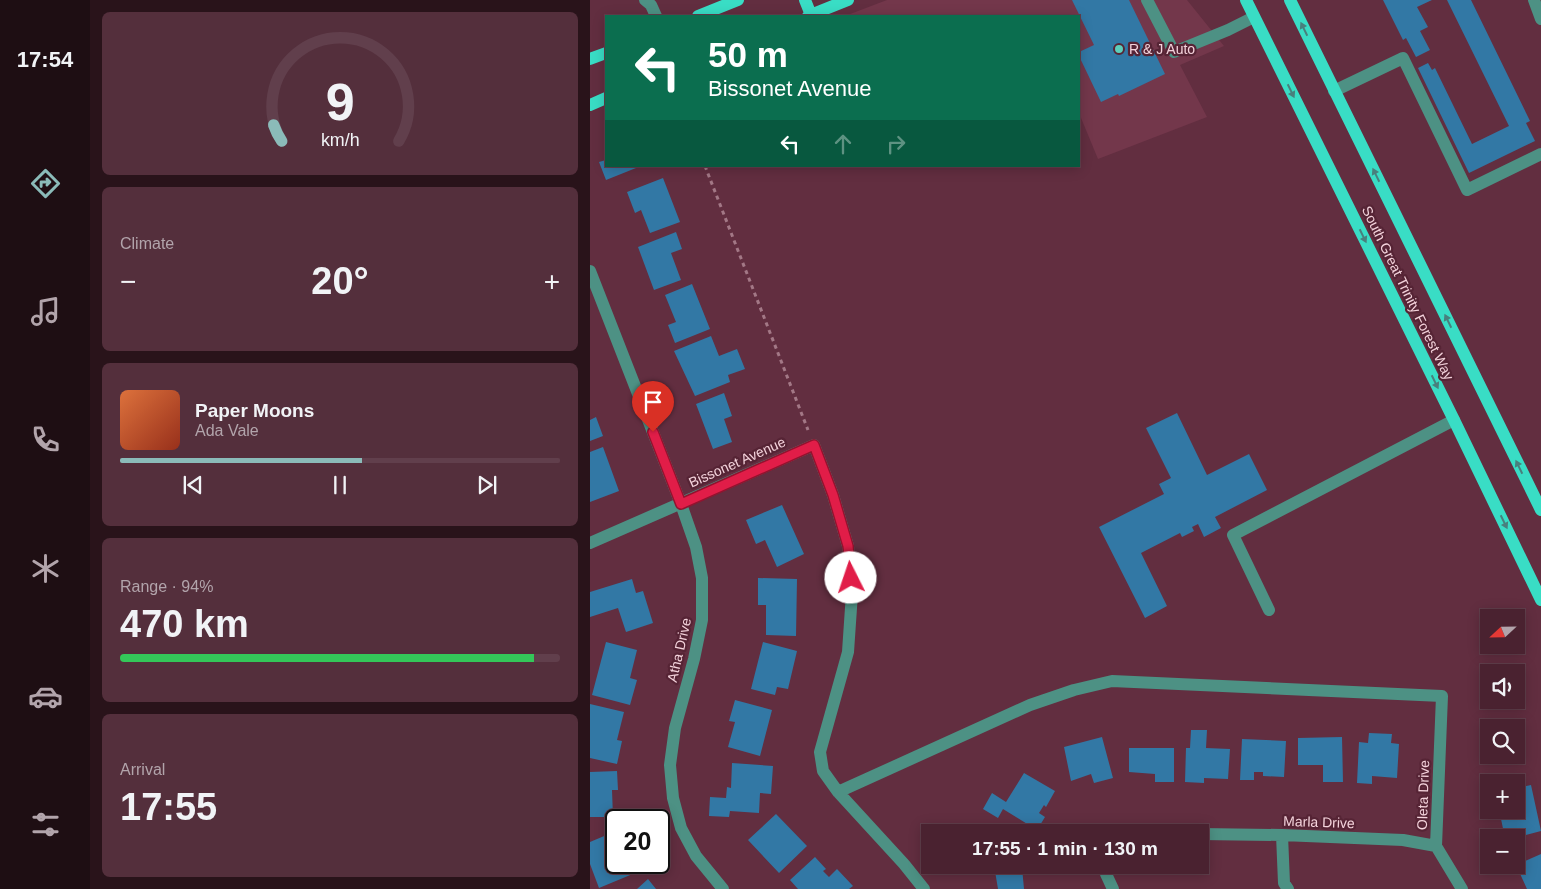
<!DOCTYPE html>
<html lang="en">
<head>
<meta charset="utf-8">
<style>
	body { margin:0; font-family:Arial,sans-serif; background:#542f3c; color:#f1f3f6; height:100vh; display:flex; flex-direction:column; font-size:19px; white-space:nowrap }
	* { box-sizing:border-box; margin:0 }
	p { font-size:16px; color:#b2a4ab }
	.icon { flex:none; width:28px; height:28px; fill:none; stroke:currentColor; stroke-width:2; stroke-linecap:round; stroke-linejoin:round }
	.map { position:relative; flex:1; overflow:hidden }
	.sheet { display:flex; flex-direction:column; gap:12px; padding:12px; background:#29131a; width:500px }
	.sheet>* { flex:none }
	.top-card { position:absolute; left:15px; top:15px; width:475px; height:152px; border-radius:0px; box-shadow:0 2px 12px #0003,0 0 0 1px #613f4c; background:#0b6e4f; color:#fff; overflow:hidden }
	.needle { width:32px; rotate:248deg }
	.controls { position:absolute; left:890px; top:609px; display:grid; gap:10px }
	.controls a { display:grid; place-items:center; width:45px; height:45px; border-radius:0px; background:#4a2230; box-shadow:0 2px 12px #0003,0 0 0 1px #613f4c; font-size:25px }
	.speed { position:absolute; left:15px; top:809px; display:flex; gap:10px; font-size:25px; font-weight:700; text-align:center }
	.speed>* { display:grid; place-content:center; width:65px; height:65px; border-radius:50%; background:#4a2230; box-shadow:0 2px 12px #0003,0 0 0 1px #613f4c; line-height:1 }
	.speed .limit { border:2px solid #111; border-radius:8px; background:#fff; color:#111 }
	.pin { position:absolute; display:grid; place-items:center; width:42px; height:42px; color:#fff; margin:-51px -21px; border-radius:50% 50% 50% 0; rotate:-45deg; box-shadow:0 0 5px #0007 }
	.pin .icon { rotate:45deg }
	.me { position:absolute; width:55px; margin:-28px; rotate:356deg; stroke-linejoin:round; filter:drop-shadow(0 0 4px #0008) }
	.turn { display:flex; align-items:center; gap:18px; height:105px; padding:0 20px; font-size:22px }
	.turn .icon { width:65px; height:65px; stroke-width:2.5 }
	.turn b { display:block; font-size:35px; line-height:42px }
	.lanes { display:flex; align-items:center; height:48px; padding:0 20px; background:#0003; justify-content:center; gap:25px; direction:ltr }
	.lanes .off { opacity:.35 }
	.big { font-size:38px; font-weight:800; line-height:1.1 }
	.sheet .tile { flex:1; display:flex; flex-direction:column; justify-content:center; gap:8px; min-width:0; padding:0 18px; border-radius:8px; background:#542f3c }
	.sheet .dial { align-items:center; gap:0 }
	.dial svg { height:130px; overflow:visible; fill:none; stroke:#613f4c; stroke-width:7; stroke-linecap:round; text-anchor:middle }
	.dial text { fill:#f1f3f6; stroke:none }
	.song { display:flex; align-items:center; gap:15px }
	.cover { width:60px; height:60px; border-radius:8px; background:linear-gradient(135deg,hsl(20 70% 55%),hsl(10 70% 35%)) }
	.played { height:5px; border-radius:2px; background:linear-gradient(90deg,#8bbbb9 55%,#613f4c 55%) }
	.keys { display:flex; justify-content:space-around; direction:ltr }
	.heat { display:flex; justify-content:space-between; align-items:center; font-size:28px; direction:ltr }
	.charge { height:8px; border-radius:4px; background:linear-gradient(90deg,#34c759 94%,#613f4c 0) }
	.trip { position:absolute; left:331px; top:824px; width:288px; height:50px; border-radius:0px; background:#4a2230; box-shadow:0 2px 12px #0003,0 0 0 1px #613f4c; font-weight:800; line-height:50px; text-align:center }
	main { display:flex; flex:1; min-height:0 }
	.menu { display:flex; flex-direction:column; width:90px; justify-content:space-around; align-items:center; background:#1e0e13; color:#b2a4ab }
	.menu .icon { width:35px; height:35px }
	.menu .active { color:#8bbbb9 }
	.menu b { font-size:22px; color:#f1f3f6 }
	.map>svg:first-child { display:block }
	.built { fill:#73374b }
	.building { fill:#3278a5 }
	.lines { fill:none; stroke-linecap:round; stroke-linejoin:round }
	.path { stroke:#a37886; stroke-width:3; stroke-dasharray:4 4; stroke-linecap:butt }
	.minor { stroke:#4d9184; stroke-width:12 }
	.major { stroke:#39ddc5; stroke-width:12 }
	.oneway { fill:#48807d }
	.route-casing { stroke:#92132f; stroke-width:12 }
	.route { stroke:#e11d48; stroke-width:9 }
	.poi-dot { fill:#5ccebb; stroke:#562435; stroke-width:2 }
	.labels { text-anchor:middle; stroke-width:4.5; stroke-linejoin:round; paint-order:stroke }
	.poi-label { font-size:14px; fill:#f4d3dc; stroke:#562435; text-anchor:start }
	.street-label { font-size:14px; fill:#f4d3dc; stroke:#562435 }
</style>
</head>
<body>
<main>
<nav class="menu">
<b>17:54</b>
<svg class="icon active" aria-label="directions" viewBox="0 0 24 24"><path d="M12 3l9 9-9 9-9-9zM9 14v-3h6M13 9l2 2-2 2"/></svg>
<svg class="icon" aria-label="music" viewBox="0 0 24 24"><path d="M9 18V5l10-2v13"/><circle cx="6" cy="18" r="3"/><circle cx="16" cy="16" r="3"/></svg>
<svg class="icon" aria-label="phone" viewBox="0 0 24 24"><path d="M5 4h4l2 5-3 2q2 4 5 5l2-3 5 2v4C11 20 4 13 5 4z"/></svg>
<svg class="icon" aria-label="climate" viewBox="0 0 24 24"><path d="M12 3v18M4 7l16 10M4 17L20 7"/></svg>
<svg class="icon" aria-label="car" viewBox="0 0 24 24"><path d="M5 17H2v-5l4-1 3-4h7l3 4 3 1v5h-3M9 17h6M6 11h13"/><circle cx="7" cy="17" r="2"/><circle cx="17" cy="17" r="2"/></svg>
<svg class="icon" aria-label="filters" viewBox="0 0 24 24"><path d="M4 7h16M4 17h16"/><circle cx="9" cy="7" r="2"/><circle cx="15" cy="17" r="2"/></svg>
</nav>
<section class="sheet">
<div class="tile dial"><svg viewBox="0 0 100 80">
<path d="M14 69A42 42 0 1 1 86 69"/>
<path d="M14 69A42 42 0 0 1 9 59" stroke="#8bbbb9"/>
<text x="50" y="56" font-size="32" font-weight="700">9</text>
<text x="50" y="72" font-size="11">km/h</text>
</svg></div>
<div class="tile"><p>Climate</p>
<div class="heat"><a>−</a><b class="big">20°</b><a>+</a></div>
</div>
<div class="tile">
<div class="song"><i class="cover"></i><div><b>Paper Moons</b><p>Ada Vale</p></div></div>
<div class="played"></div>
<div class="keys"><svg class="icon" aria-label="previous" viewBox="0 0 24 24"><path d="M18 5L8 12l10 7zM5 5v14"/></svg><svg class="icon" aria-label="pause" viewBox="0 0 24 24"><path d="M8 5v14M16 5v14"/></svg><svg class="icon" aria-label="next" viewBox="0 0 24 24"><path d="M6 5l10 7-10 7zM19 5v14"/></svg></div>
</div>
<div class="tile"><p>Range · 94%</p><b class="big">470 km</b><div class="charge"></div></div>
<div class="tile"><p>Arrival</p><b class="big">17:55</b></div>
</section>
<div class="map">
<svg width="951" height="889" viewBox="0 0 951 889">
	<rect width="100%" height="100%" fill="#622e40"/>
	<path class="built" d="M297,0h300l37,46 -44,19 27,52 -109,42 -19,-46v-97h-234z"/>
	<path class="building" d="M482,0h57l36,74 -46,22 -1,-2 -17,8 -22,-46v-4l15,-7z
		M793,0h49l-15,7 11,20 -8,4 10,19 -14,7 -10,-19 -3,2z
		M857,0h24l59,121 -4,2 9,18 -66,32 -51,-105 10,-5 4,7 3,-2 37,76 37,-18z
		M16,160v6h35l-35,14 -7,-18z
		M73,178l17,44 -30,11 -9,-23 -6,3 -8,-21z
		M86,232l6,17 -11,4 10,27 -27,10 -16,-43z
		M102,284l18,45 -35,14 -7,-18 8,-3 -11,-27z
		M121,336l8,20 18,-7 8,20 -17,6 2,7 -35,14 -21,-45z
		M134,393l8,23 -8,3 8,23 -19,7 -17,-45z
		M587,413l30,62 42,-21 18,36 -52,27 6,11 -17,9 -6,-13 -6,3 2,4 -12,6 -2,-4 -39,20 26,53 -22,12 -46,-91 65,-33 -5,-10 12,-6 -25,-50z
		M6,417l7,19 -13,5v-21z
		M13,447l16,44 -29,11v-50z
		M192,505l22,49 -27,13 -12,-27 -9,4 -10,-24z
		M168,578l39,1 -1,57 -30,-1v-30h-8z
		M42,579l4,14 7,-2 10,32 -27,9 -8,-24 -28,9v-25z
		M16,642l31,8 -7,28 7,2 -7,25 -38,-10z
		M173,642l34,9 -9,38 -11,-2 -2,8 -24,-6z
		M145,700l37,10 -12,46 -32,-9 7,-25 -6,-1z
		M0,704l34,8 -7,28 5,1 -5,23 -27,-6z
		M601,730h16l-1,18 24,1 -2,30 -24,-1v5l-19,-1 1,-34h4z
		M779,733l23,1 -1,9 8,1 -2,34 -25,-2v8l-15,-1 2,-41 9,1z
		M512,737l11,41 -19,5 -3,-9 -20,7 -7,-34z
		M752,737l1,45h-20v-17h-25v-27z
		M652,739l44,2 -2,36 -21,-1v-4h-9v8h-14z
		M539,748h45v34h-19v-8l-26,-2z
		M142,763l41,3 -2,28 -11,-1 -1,20 -29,-2 -1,6 -20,-1 1,-19 16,1 1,-11 4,1z
		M27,771l1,19h-6l1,27h-23v-45z
		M434,773l31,18 -9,16 -2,-2 -5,8 6,4 -8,13 -34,-21 -5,9 -15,-9 9,-16 14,9z
		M941,785l10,46 -26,7h-10l-4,-19 5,-2 -2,-7h12v-22z
		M186,814l31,32 -28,27 -31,-33z
		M26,831v31h35l1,4 -53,22 -9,-24v-22z
		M951,854v35h-14l-11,-24z
		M225,857l11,12 -3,2 6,6 8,-8 16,17 -4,3h-51l-8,-9z
		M404,865h36l-8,2 2,22h-26z
		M58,879l8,10h-19z"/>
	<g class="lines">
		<path class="path" d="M115,166l103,264"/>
		<path class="minor" d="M55,0l6,5 5,11
			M557,0l27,52 54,-22 26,-13
			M944,0l7,19
			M744,91l69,-33 64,132 74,-36
			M0,271l91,233 15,43 6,31v42l-8,39 -19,69 -5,37 3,33 8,30 15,28 27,33
			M0,543l224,-98 19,50 15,51 4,47 -4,59 -28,100 3,19 15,21 66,72 20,25
			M679,610l-36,-75 221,-115
			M248,792l192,-87 44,-15 38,-9 330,15 -6,150 26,43
			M610,834l82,1 121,5 33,6
			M692,835l2,48 4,6
			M516,865v9l7,15"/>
		<path class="major" d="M215,0l6,15
			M656,0l208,420 87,180
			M700,0l251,510
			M108,16l40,-16
			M218,16l40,-16
			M0,59l16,-6
			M0,105l16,-7"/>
	</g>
	<defs><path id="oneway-solid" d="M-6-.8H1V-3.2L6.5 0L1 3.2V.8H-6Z" transform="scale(1.25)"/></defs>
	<g class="oneway">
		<use href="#oneway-solid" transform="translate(714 29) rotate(-116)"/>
		<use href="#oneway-solid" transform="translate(701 91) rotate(64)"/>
		<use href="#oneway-solid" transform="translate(786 175) rotate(-116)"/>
		<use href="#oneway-solid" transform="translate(773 236) rotate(64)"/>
		<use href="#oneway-solid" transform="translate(858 321) rotate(-116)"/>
		<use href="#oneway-solid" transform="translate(845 382) rotate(64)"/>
		<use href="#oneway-solid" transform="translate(929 467) rotate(-116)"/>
		<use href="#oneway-solid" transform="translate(914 522) rotate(64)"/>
	</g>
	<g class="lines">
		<defs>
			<path id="route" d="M63,432l28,72 133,-59 19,50 15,51 3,32"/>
		</defs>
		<use href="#route" class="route-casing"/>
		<use href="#route" class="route"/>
	</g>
	<circle class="poi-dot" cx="529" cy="49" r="5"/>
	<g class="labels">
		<g class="poi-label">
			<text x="539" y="54">R &amp; J Auto</text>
		</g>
		<g class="street-label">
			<text transform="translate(818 293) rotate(64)" y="5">South Great Trinity Forest Way</text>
			<text transform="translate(147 462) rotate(-24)" y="5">Bissonet Avenue</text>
			<text transform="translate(89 650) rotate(-77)" y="5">Atha Drive</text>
			<text transform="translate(833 795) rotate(-88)" y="5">Oleta Drive</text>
			<text transform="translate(729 822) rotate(2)" y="5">Marla Drive</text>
		</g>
	</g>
</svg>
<div class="controls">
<a><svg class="needle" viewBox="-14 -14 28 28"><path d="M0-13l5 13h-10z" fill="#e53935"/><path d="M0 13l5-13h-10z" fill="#b2a4ab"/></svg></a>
<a><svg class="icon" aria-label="sound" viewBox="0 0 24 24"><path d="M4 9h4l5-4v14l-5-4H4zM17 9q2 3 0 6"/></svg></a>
<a><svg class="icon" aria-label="search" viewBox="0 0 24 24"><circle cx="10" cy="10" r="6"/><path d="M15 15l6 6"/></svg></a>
<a>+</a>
<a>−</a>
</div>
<div class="speed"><div class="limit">20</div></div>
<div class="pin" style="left:63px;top:432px;background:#d93025"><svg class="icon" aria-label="arrive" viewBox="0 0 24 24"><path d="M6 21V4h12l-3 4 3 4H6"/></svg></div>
<svg class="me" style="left:261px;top:578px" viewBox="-20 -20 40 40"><circle r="19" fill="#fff"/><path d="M0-13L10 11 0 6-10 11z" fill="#e11d48"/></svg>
<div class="trip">17:55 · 1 min · 130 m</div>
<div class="top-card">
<div class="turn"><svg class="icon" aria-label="left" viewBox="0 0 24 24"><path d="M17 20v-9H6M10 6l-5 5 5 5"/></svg><div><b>50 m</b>Bissonet Avenue</div></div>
<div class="lanes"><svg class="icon" aria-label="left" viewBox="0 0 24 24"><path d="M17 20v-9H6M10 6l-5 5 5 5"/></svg><svg class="icon off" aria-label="ahead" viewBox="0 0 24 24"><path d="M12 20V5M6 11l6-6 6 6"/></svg><svg class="icon off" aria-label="right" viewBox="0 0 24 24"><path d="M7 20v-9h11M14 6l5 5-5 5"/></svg></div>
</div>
</div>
</main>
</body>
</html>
